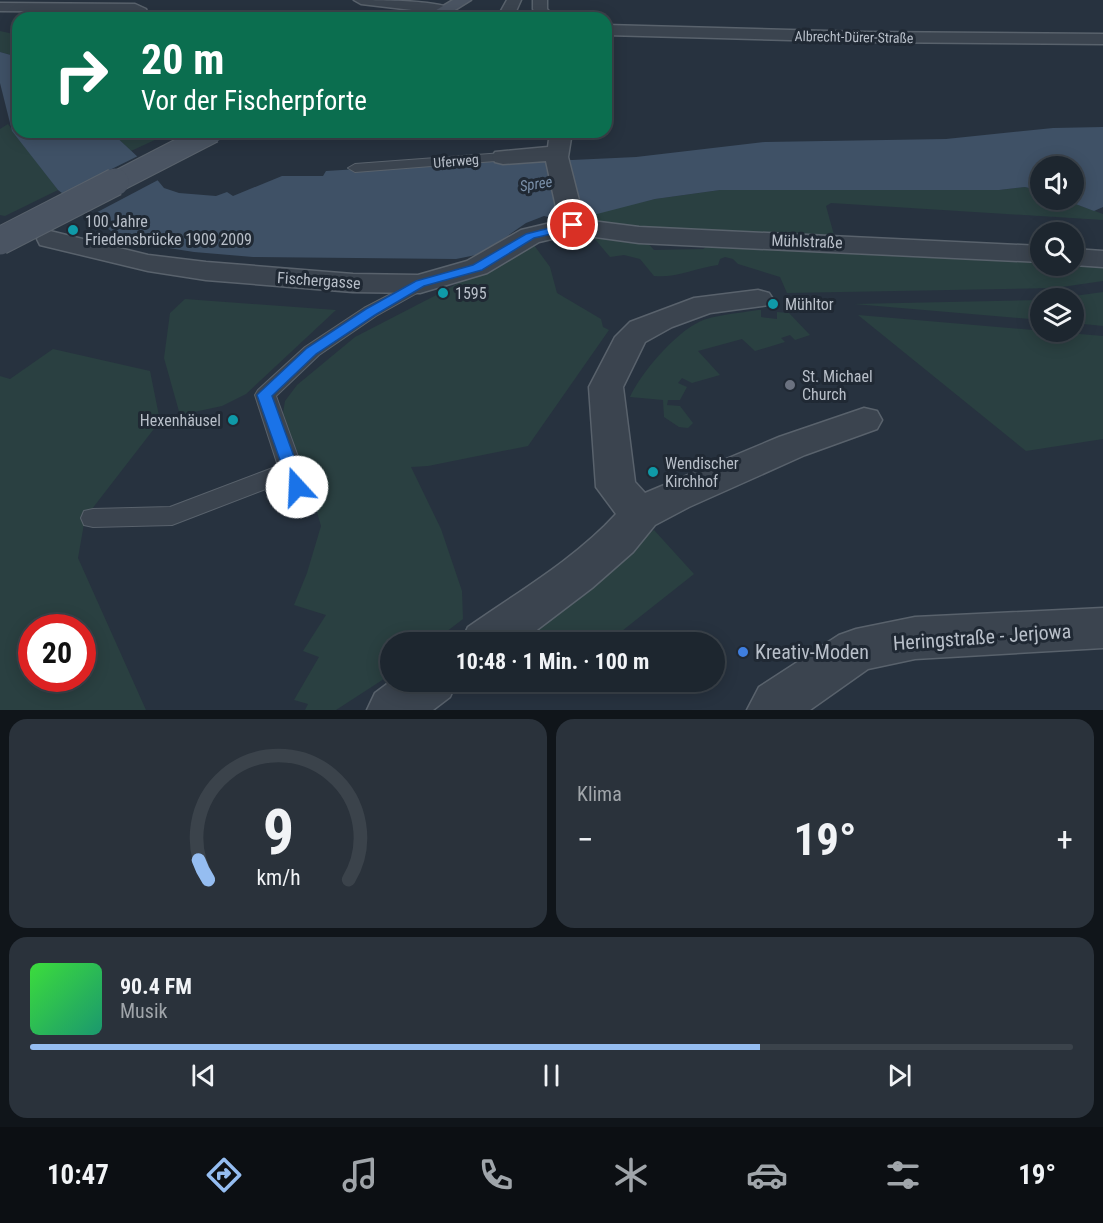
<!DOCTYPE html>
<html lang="de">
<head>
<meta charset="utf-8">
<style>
	body { margin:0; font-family:"Roboto Condensed",sans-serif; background:#2a323b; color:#f1f3f6; height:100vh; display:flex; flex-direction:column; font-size:22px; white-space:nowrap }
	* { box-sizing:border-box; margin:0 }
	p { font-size:20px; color:#a0a5aa }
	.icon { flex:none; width:33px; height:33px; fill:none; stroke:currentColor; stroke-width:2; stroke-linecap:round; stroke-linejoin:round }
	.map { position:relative; height:710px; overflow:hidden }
	.sheet { display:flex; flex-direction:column; gap:9px; padding:9px; background:#10151a; flex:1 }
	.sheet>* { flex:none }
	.banner { position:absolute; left:12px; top:12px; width:600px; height:126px; border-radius:18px; box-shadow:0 3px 15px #0003,0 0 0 2px #3b434b; background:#0b6e4f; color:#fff; overflow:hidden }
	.tools { position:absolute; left:1030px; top:156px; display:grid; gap:12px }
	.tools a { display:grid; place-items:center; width:54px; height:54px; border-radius:50%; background:#1d262f; box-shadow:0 3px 15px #0003,0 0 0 2px #3b434b; font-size:30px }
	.speed { position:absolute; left:18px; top:614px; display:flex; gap:12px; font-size:30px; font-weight:700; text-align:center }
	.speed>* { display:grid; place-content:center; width:78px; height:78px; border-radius:50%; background:#1d262f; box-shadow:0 3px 15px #0003,0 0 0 2px #3b434b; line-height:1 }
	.speed .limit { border:9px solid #d22; background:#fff; color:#111 }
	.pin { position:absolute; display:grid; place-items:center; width:51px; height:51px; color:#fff; margin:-26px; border:3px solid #fff; border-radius:50%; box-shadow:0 2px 6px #0007 }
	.me { position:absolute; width:66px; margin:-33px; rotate:340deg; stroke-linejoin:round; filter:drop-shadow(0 0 4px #0008) }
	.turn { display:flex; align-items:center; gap:21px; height:126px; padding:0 30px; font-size:27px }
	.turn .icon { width:78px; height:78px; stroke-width:2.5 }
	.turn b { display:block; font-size:42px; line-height:51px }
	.big { font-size:45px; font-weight:700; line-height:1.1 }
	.sheet .widget { flex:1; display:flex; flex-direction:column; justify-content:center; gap:9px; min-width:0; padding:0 21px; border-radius:18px; background:#2a323b }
	.sheet .dial { align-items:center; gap:0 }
	.dial svg { height:156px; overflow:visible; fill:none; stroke:#3b434b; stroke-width:7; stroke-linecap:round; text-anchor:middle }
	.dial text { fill:#f1f3f6; stroke:none }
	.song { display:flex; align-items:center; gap:18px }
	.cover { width:72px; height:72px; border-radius:9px; background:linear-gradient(135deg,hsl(120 70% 55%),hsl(160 70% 35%)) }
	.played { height:6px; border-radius:3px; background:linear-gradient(90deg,#95bdf1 70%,#3b434b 70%) }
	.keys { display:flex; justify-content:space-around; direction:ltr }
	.heat { display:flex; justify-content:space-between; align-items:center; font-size:33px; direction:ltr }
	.sheet .tiles { flex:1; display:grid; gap:9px; grid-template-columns:1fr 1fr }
	.widget:last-child { grid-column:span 2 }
	.trip { position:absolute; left:380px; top:632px; width:345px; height:60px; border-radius:30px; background:#1d262f; box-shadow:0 3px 15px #0003,0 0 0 2px #3b434b; font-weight:700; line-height:60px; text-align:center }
	.menu { display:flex; height:96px; justify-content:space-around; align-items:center; background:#0c0f13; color:#a0a5aa }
	.menu .icon { width:42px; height:42px }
	.menu .active { color:#95bdf1 }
	.menu b { font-size:27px; color:#f1f3f6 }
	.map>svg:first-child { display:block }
	.green { fill:#2a4041; fill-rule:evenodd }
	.water { fill:#3f5166 }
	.pier { fill:#27323f }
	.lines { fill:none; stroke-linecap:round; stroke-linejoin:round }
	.lane-casing { stroke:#59626c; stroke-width:2 }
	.street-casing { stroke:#59626c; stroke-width:3 }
	.secondary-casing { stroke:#59626c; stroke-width:3 }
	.lane { fill:#3b444f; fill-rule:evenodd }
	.street { fill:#3b444f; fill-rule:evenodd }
	.secondary { fill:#4a5462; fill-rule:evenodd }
	.secondary-bridge-far1-casing { stroke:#59626c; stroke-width:23; stroke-linecap:butt }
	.secondary-bridge-casing { stroke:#59626c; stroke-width:29; stroke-linecap:butt }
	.secondary-bridge-far1 { stroke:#4a5462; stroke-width:21 }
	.secondary-bridge { stroke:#4a5462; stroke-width:27 }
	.route { fill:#1a73e8; stroke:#114b97; stroke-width:1.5 }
	.culture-dot { fill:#0f9aa8; stroke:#202934; stroke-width:2 }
	.worship-dot { fill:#6b7280; stroke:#202934; stroke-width:2 }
	.shop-dot { fill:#3f7fe0; stroke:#202934; stroke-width:2 }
	.labels { text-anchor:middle; stroke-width:6; stroke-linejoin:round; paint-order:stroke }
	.far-street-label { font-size:14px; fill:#b8bfc9; stroke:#202934 }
	.far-water-label { font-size:15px; font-style:italic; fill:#7b91aa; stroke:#202934 }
	.poi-label { font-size:16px; fill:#b8bfc9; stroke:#202934; text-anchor:start }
	.street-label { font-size:16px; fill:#b8bfc9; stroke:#202934 }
	.near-street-label { font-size:20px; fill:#b8bfc9; stroke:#202934 }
	.near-poi-label { font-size:20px; fill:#b8bfc9; stroke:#202934; text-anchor:start }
</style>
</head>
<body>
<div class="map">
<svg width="1103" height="710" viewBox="0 0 1103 710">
	<rect width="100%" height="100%" fill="#27323f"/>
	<path class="green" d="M0,31l18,4v22l-18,-5z
		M8,124l50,66 -53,26 -5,-1v-86z
		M111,132h61l-41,19z
		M1025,187l16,4v9h24l38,14v6l-272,-17 -5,3 8,29 -192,-4 -55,-10 -2,-6 70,-16 65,-9h279z
		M588,231l19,9 39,1 8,9 49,-1 10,-7 328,18v6h33v-4l29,2v17l-48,7 -268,5 -7,-16 -42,-13 -5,-5 -8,-2 -5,2 -2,6c-23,3 -41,13 -64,11l-14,-17 -16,-4 -14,2z
		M531,241l19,26 7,26 44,26 2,8 6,3 -81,116 -100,20 -17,1 30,62 21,62 1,28 -30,23h-43v33l-54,35h-31l3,-6 -14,-4 25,-43 -16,-6 23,-36 -32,-10 13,-32 14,-47 -12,-42 -26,-71 2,-12 12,-16 58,-48 91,-47z
		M1103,292v34l-29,-3v-25h-14z
		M185,299l151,11 -90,84 -24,12 -42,9 -16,-57 6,-45z
		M1041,300v20l-187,-16z
		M758,310h3v7l16,2v-7l12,1 21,22 -15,5 -5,-5 -9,3 4,4 -30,9 -13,-12 -44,12 22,24 -28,8 -10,-5 -4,5 9,4 -7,13h-12l-1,5 13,1 13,17 -5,5 -9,-1 -15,-10 -1,-17 -33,-3c10,-23 45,-64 69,-75 14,-7 42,-9 59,-12z
		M858,315l245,21v103l-77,12z
		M53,349l97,22 10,50 -75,97 -7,40 68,152h-146v-334l10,3zM32,627h50v51h-50z
		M654,530l40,44 -86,68h-66l-17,-19z"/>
	<path class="water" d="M0,52l18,5v75h93l29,27 24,29 15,5 37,3 11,-4 6,4 49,-20h41l3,-5 177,-11h69l64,-3 129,-15 181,-3 107,-11 50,-1v80l-9,4 -29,-11h9v-34h-33v25l-16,-4 -26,3h-279l-65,9 -58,15 -41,5 -12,-3 -18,7 -30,21 -20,11 -20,4 -203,-2 -59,-5 -57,-9 -26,-12 -53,-41 -46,-59 -12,-48z"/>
	<path class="pier" d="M140,155l20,24 -72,38 -29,-22z"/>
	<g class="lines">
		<defs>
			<path id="lane" d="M503,153l5,1 2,3 -2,3 -153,12 -7,-4 7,-4z
				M420,279l6,1 3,4 -3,4 -50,28 -57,39 -43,41 33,91 -4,6 -8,3 -8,-3 -5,-11 -112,43 -79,2 -9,-2 -3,-7 3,-7 9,-2 77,-2 108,-41 -23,-71 3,-5 47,-43 59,-39z"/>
			<path id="street" d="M354,0c18,0 89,0 99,10l-7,4 -85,-10z
				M507,0h14l-8,18h-16z
				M533,0h14v9l8,9h-16l-6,-9z
				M0,3l135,1 11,5 3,9h-16l-1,-6 -132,-1z
				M606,25l260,7 237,2v10l-237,-2 -260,-7z
				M550,132h22l-4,25 16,63 55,7 402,19v16l-402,-19 -66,-9 -34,8 -52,31 -67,20 -67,-1 -147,-12 -58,-9 -108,-26 -3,-6 3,-6 10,-2 98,24 58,7 147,12 65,1 49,-14 54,-31 38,-9 -13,-60 -43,3 -8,-2 -3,-5 3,-5 53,-5z
				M1074,249l29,2v16l-29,-2z
				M758,290l11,3 4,6 -4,6 -59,8 -38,14 -27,15 -22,45 12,95 10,11 134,-56 85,-29 13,3 5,9 -5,9 -72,26 -116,52 -34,18 -22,27 -41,36 -71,54h-60l7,-15c50,-35 107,-68 148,-113l-20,-27 -7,-100 26,-50 15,-15 64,-24z
				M1103,608v40l-188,11 -47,10 -58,41h-63l12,-23 80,-52 17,-6 59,-12z
				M391,681h66l-7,16 -17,13h-66l8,-17z"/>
			<path id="secondary" d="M453,0h18l-29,18h-19z"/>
		</defs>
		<use href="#lane" class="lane-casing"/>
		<use href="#street" class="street-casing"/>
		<use href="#secondary" class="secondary-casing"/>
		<use href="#lane" class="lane"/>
		<use href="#street" class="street"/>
		<use href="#secondary" class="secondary"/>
		<defs>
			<path id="secondary-bridge-far1" d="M112,184l101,-52"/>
			<path id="secondary-bridge" d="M0,241l115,-59"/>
		</defs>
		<use href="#secondary-bridge-far1" class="secondary-bridge-far1-casing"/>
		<use href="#secondary-bridge" class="secondary-bridge-casing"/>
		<use href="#secondary-bridge-far1" class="secondary-bridge-far1"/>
		<use href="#secondary-bridge" class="secondary-bridge"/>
	</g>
	<path class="route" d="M573,222l5,3 -1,3 -43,10 -52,32 -58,16 -49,29 -59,39 -44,42 33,91 -3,4h-11l-34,-96 3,-3 47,-44 59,-39 50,-28 57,-16 53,-31z"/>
	<g class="culture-dot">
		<circle cx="73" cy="230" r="6"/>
		<circle cx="443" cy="293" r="6"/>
		<circle cx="773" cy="304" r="6"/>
		<circle cx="233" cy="420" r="6"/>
		<circle cx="653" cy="472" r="6"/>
	</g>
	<circle class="worship-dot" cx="790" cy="385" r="6"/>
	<circle class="shop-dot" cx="743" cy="652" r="6"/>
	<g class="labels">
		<g class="far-street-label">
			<text transform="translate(854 37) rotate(1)" y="5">Albrecht-Dürer-Straße</text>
			<text transform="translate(456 161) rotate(-5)" y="5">Uferweg</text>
		</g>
		<g class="far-water-label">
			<text transform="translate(536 184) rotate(-9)" y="5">Spree</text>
		</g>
		<g class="poi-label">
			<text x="85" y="227">100 Jahre<tspan x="85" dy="18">Friedensbrücke 1909 2009</tspan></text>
			<text x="455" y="299">1595</text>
			<text x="785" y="310">Mühltor</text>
			<text x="802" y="382">St. Michael<tspan x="802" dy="18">Church</tspan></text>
			<text x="221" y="426" text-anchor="end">Hexenhäusel</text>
			<text x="665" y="469">Wendischer<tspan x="665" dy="18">Kirchhof</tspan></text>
		</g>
		<g class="street-label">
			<text transform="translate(807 241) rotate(2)" y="6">Mühlstraße</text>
			<text transform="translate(319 280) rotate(4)" y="6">Fischergasse</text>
		</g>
		<g class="near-street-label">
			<text transform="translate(982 637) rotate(-4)" y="7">Heringstraße - Jerjowa</text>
		</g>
		<g class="near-poi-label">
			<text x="755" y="659">Kreativ-Moden</text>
		</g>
	</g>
</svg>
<div class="tools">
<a><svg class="icon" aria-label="sound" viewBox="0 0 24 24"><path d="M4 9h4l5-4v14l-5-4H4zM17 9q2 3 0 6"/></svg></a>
<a><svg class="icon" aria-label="search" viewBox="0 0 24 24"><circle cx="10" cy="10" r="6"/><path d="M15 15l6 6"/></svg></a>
<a><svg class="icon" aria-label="layers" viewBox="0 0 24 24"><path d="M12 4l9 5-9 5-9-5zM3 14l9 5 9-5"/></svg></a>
</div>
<div class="speed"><div class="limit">20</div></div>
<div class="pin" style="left:573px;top:225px;background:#d93025"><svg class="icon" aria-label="arrive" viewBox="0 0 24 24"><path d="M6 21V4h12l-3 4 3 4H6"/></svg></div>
<svg class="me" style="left:297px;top:487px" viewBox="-20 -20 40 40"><circle r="19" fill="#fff"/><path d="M0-13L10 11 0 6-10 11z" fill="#1a73e8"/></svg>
<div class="trip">10:48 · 1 Min. · 100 m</div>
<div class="banner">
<div class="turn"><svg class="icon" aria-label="right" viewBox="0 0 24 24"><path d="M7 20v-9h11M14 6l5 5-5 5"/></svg><div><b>20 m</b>Vor der Fischerpforte</div></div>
</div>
</div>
<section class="sheet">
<div class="tiles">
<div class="widget dial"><svg viewBox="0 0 100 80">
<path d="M14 69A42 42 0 1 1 86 69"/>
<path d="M14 69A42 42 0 0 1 9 59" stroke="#95bdf1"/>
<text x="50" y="56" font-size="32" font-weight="700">9</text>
<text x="50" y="72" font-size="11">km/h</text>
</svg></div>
<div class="widget"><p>Klima</p>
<div class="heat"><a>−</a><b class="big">19°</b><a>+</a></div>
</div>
<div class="widget">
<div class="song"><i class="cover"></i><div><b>90.4 FM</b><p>Musik</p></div></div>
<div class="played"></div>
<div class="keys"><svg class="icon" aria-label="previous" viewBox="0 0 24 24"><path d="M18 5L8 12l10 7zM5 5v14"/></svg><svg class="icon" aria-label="pause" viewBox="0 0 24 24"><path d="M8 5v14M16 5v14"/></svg><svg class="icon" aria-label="next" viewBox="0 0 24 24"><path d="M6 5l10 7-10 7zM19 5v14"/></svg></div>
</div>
</div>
</section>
<nav class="menu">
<b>10:47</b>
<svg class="icon active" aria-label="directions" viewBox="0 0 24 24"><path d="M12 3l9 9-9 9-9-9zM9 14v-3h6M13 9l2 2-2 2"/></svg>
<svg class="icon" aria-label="music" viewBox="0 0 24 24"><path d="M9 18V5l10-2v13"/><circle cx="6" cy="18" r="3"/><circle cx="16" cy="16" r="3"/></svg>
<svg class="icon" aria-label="phone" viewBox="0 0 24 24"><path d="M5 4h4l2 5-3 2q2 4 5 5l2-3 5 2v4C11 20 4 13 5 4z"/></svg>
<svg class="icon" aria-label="climate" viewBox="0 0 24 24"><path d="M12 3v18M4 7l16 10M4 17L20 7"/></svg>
<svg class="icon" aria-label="car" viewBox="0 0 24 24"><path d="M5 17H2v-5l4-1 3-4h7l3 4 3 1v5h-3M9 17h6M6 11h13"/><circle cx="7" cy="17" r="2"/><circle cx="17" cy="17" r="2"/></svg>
<svg class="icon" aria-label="filters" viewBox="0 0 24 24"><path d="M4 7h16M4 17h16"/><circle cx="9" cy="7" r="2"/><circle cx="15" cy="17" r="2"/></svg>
<b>19°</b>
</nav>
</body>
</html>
